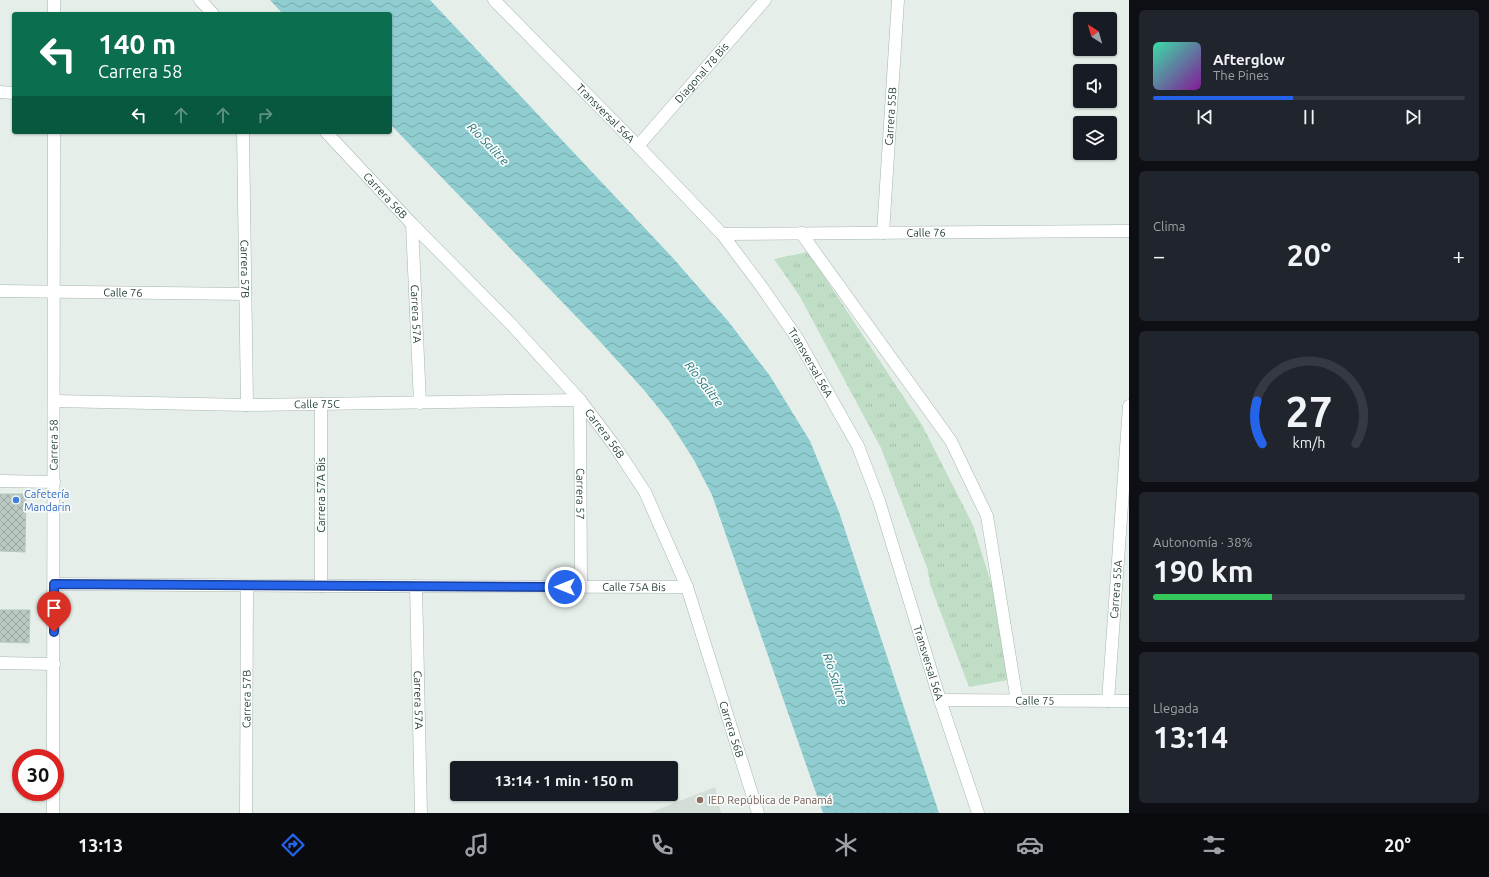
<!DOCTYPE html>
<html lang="es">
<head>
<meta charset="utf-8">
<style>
	body { margin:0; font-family:Ubuntu,sans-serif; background:#20242c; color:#f1f3f6; height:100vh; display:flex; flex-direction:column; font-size:15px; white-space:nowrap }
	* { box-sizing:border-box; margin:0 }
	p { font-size:13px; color:#9ea1a6 }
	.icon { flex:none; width:22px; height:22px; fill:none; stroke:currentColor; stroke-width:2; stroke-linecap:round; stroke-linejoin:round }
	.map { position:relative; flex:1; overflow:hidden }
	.details { display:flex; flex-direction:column; gap:10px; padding:10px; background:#0d0f14; width:360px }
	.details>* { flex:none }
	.banner { position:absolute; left:12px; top:12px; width:380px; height:122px; border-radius:4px; box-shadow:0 1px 3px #0004; background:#0b6e4f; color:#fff; overflow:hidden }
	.needle { width:26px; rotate:323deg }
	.fabs { position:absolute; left:1073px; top:12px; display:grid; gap:8px }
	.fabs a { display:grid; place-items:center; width:44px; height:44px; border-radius:4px; background:#171b24; box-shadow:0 1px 3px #0004; font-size:20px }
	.speed { position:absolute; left:12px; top:749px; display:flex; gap:8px; font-size:20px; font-weight:700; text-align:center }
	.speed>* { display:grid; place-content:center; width:52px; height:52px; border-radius:50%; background:#171b24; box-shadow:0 1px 3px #0004; line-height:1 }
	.speed .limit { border:6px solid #d22; background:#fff; color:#111 }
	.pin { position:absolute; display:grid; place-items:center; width:34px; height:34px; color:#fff; margin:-41px -17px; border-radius:50% 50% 50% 0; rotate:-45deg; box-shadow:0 0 4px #0007 }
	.pin .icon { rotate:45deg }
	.me { position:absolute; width:44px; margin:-22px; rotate:270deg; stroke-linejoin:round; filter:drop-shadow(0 0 3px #0008) }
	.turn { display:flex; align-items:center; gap:14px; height:84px; padding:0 20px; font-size:18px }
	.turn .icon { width:52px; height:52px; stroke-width:2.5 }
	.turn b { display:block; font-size:28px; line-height:34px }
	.lanes { display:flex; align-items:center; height:38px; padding:0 20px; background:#0003; justify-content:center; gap:20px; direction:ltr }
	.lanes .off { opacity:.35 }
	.big { font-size:30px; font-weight:600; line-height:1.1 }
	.details .tile { flex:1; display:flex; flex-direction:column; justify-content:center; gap:6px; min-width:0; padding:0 14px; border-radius:6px; background:#20242c }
	.details .dial { align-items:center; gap:0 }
	.dial svg { height:104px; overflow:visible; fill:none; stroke:#363941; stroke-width:7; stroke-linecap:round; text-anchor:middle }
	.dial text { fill:#f1f3f6; stroke:none }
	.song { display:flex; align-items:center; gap:12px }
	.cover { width:48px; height:48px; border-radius:6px; background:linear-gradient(135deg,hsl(160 70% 55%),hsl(290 70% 35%)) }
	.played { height:4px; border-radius:2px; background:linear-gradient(90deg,#2563eb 45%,#363941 45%) }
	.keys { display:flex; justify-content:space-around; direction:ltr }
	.heat { display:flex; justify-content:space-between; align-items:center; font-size:22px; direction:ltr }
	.charge { height:6px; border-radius:3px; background:linear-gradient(90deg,#34c759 38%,#363941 0) }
	.trip { position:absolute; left:450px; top:761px; width:228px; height:40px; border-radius:4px; background:#171b24; box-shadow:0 1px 3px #0004; font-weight:600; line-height:40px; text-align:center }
	.dock { display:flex; height:64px; justify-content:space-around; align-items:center; background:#090b0e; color:#9ea1a6 }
	.dock .icon { width:28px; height:28px }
	.dock .selected { color:#2563eb }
	.dock b { font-size:18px; color:#f1f3f6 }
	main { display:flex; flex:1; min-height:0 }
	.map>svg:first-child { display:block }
	.built { fill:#d3ded8 }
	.park { fill:url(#park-tufts) }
	.water { fill:url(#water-waves) }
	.building { fill:url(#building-cross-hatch); stroke:#b8c8c0 }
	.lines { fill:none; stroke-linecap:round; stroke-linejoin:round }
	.minor-casing { stroke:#a7b6b0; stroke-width:13 }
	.secondary-casing { stroke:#a4bab0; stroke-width:13 }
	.minor { stroke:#fff; stroke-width:12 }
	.secondary { stroke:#fff; stroke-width:12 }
	.route-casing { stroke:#184099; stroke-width:10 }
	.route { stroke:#2563eb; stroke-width:7 }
	.shop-dot { fill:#3f7fe0; stroke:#f6faf8; stroke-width:1.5 }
	.education-dot { fill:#8d6e63; stroke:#f6faf8; stroke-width:1.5 }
	.labels { text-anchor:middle; stroke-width:3.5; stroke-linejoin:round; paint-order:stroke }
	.street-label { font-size:11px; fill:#244036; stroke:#f6faf8 }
	.shop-label { font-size:11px; fill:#366cbe; stroke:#f6faf8; text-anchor:start }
	.education-label { font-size:11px; fill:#785e54; stroke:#f6faf8; text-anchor:start }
	.water-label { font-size:12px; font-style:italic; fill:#1f747c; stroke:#f6faf8 }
</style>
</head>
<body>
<main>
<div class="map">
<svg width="1129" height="813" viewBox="0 0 1129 813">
	<defs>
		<pattern id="park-tufts" width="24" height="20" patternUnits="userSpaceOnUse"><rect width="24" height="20" fill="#bfdec5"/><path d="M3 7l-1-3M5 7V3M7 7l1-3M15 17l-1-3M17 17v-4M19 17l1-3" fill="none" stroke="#a4c0aa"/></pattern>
		<pattern id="water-waves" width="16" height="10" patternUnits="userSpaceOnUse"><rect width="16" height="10" fill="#8fcdd1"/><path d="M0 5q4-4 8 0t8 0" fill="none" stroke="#75a8aa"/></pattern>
		<pattern id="building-cross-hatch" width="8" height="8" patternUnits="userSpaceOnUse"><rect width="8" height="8" fill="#bac9c2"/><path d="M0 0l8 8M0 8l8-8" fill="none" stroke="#97a59e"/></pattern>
	</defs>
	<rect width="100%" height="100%" fill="#e5eee9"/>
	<path class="built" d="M715,787l6,26h-72z"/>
	<path class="park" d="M808,252l114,173 51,100 26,83 9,72 -39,7 -39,-103 -2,-14 -47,-122 -82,-153 -25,-36z"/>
	<path class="water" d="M270,0h160l242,257 56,64 42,55 40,65 29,71 100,301h-116l-111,-318 -18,-35 -25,-39 -25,-31 -49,-54 -205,-212v-110h-107z"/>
	<path class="building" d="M0,494h26l-1,58 -25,-1z
		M0,610h30l-1,33 -29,-1z"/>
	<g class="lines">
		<defs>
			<g id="minor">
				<path d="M54,0v14"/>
				<path d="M0,92l14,1"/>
				<path id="s1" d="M243,132l4,273"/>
				<path id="s2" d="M638,146l127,-146"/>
				<path id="s3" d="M412,224l8,179"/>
				<path d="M801,233l150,208 36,75 30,185"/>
				<path id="s4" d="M883,233l15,-233"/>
				<path id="s5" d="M722,234l407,-3"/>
				<path id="s6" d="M0,291l245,3"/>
				<path id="s7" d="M54,401l193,4 333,-5 1,187"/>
				<path d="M321,404v182"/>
				<path d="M0,481l54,1"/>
				<path id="s8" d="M54,584l267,2 366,1"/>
				<path id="s9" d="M416,586l5,227"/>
				<path d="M0,663l54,1"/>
				<path id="s10" d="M940,700l189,1"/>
				<path id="s11" d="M1108,701l21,-295"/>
				<path id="s12" d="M53,758l1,-626"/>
				<path d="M53,813v-21"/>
				<path id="s13" d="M246,813l1,-227"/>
			</g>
			<g id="secondary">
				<path d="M200,0l13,14"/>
				<path id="s14" d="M494,0l144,146 84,88 39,52 36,52 61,108 21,55 61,199 38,113"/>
				<path id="s15" d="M326,132l86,92 98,99 70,77 34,45 31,47 42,95 71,226"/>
			</g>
		</defs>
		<use href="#minor" class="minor-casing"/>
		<use href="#secondary" class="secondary-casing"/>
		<use href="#minor" class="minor"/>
		<use href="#secondary" class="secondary"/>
	</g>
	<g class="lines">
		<defs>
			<path id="route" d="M54,632v-48l511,3"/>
		</defs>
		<use href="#route" class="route-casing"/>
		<use href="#route" class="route"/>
	</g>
	<circle class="shop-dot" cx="16" cy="500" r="4"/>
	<circle class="education-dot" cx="700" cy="800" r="4"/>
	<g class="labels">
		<g class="street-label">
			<text dy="4" stroke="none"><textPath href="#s2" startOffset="97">Diagonal 78 Bis</textPath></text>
			<text dy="4" stroke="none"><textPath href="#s14" startOffset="159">Transversal 56A</textPath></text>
			<text dy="4" stroke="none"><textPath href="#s4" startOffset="117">Carrera 55B</textPath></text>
			<text dy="4" stroke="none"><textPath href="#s15" startOffset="87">Carrera 56B</textPath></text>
			<text dy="4" stroke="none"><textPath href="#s5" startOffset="204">Calle 76</textPath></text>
			<text dy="4" stroke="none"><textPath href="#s1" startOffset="137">Carrera 57B</textPath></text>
			<text dy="4" stroke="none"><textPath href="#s6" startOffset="123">Calle 76</textPath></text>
			<text dy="4" stroke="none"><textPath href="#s3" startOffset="90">Carrera 57A</textPath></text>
			<text dy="4" stroke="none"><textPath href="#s14" startOffset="483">Transversal 56A</textPath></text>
			<text dy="4" stroke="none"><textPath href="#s7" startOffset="263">Calle 75C</textPath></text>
			<text dy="4" stroke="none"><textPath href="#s15" startOffset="411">Carrera 56B</textPath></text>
			<text dy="4" stroke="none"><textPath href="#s12" startOffset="313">Carrera 58</textPath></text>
			<text dy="4" stroke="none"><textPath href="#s7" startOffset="620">Carrera 57</textPath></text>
			<text transform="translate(321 495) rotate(-90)" y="4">Carrera 57A Bis</text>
			<text dy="4" stroke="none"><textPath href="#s8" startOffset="580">Calle 75A Bis</textPath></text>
			<text dy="4" stroke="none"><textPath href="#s11" startOffset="112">Carrera 55A</textPath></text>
			<text dy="4" stroke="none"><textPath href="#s14" startOffset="807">Transversal 56A</textPath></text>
			<text dy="4" stroke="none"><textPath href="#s13" startOffset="114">Carrera 57B</textPath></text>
			<text dy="4" stroke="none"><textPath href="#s9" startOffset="114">Carrera 57A</textPath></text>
			<text dy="4" stroke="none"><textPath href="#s10" startOffset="95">Calle 75</textPath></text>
			<text dy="4" stroke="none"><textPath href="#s15" startOffset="735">Carrera 56B</textPath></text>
		</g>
		<g class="shop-label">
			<text x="24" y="498">Cafetería<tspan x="24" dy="13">Mandarin</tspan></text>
		</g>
		<g class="education-label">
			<text x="708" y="804">IED República de Panamá</text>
		</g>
		<g class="water-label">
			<text transform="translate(488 144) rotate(46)" y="4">Río Salitre</text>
			<text transform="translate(704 384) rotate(52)" y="4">Río Salitre</text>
			<text transform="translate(835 679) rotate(72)" y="4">Río Salitre</text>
		</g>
	</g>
</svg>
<div class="fabs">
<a><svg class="needle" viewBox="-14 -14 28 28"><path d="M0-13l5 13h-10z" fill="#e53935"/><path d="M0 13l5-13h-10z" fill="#9ea1a6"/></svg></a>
<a><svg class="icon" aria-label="sound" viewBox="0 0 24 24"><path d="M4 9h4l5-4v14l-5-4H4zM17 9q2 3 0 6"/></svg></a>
<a><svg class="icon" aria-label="layers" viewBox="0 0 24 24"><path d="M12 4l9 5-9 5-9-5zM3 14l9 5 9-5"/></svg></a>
</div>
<div class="speed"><div class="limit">30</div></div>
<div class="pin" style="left:54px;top:632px;background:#d93025"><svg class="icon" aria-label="arrive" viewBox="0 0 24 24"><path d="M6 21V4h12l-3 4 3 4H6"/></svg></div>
<svg class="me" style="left:565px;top:587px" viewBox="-20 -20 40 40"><circle r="17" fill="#2563eb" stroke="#fff" stroke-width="3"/><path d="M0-11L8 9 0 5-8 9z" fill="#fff"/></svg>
<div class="trip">13:14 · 1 min · 150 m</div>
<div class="banner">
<div class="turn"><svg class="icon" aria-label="left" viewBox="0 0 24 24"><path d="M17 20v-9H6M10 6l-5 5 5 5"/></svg><div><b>140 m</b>Carrera 58</div></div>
<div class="lanes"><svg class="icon" aria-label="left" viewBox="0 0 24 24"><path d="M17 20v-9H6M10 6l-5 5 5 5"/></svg><svg class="icon off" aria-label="ahead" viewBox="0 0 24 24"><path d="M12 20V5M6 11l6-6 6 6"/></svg><svg class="icon off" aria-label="ahead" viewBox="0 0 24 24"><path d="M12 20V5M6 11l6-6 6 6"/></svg><svg class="icon off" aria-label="right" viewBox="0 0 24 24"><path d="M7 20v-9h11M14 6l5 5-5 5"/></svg></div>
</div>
</div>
<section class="details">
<div class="tile">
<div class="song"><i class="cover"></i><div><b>Afterglow</b><p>The Pines</p></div></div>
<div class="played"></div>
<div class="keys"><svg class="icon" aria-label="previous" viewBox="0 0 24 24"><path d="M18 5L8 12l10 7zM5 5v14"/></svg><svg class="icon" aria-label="pause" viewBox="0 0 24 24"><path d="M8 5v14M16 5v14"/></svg><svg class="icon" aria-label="next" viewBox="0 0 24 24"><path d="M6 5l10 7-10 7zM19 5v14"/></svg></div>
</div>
<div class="tile"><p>Clima</p>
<div class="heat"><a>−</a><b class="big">20°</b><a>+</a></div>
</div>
<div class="tile dial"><svg viewBox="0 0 100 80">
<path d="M14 69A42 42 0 1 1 86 69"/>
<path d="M14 69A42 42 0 0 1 10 36" stroke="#2563eb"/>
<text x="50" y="56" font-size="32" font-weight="700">27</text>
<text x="50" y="72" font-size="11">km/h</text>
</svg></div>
<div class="tile"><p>Autonomía · 38%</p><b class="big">190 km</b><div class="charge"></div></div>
<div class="tile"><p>Llegada</p><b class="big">13:14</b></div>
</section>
</main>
<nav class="dock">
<b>13:13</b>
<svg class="icon selected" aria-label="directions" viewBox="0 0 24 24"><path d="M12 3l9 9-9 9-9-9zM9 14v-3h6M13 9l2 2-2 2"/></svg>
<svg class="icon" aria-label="music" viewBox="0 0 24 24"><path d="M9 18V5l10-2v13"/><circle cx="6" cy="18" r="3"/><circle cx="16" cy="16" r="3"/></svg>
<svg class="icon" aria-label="phone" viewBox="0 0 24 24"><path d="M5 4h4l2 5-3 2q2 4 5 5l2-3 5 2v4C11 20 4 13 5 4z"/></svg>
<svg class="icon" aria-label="climate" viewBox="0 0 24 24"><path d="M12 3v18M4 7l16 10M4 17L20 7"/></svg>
<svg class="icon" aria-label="car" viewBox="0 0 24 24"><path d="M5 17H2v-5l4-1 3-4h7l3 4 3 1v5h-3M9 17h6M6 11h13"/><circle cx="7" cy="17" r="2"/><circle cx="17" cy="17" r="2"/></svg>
<svg class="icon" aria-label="filters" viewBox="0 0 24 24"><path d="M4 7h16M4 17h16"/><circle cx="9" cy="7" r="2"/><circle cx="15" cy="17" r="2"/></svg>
<b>20°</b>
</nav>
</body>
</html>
